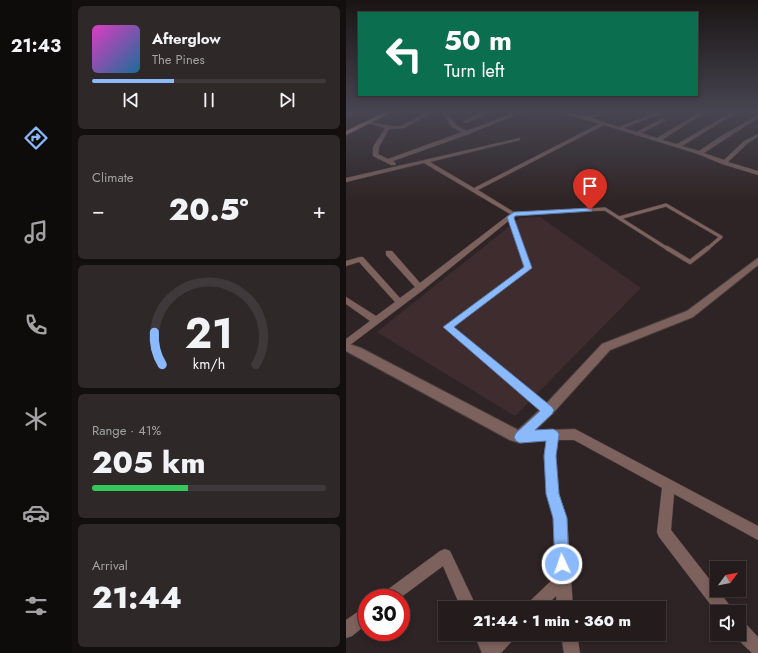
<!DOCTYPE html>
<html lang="en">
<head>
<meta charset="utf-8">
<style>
	body { margin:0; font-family:Jost,sans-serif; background:#2f2829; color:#f1f3f6; height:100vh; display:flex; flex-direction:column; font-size:15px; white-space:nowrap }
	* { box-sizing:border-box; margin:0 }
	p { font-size:13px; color:#a3a1a3 }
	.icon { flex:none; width:22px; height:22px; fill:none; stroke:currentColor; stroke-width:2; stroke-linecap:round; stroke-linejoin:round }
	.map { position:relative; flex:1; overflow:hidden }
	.details { display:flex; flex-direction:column; gap:6px; padding:6px; background:#130f0f; width:274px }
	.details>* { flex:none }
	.banner { position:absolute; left:12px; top:12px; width:340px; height:84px; border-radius:0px; box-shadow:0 2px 6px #0003,0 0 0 1px #40393b; background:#0b6e4f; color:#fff; overflow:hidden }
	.needle { width:26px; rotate:58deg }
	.tools { position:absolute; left:364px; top:561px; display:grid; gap:8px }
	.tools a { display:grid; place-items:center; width:36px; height:36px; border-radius:0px; background:#231b1c; box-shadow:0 2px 6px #0003,0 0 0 1px #40393b; font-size:20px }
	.speed { position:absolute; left:12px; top:589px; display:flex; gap:8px; font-size:20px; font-weight:700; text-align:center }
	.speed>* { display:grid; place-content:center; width:52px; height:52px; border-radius:50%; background:#231b1c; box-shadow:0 2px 6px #0003,0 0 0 1px #40393b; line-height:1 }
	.speed .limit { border:6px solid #d22; background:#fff; color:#111 }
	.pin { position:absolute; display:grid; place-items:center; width:34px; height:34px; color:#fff; margin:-41px -17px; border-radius:50% 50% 50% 0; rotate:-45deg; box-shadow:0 0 4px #0007 }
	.pin .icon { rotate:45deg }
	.me { position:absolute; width:44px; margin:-22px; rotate:357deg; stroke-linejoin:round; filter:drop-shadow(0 0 3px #0008) }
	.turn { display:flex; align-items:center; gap:14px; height:84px; padding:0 20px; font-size:18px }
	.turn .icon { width:52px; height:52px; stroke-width:2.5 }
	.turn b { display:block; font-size:28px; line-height:34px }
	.big { font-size:30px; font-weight:800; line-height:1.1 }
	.details .tile { flex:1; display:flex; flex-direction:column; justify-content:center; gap:6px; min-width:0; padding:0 14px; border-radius:6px; background:#2f2829 }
	.details .dial { align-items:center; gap:0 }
	.dial svg { height:104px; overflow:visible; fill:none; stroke:#40393b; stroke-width:7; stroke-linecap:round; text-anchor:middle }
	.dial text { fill:#f1f3f6; stroke:none }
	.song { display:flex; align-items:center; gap:12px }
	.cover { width:48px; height:48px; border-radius:6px; background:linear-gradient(135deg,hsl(310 70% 55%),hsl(200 70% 35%)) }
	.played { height:4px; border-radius:2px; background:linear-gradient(90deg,#8abafc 35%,#40393b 35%) }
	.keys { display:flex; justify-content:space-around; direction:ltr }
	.heat { display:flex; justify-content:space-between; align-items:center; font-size:22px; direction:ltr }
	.charge { height:6px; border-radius:3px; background:linear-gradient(90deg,#34c759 41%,#40393b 0) }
	.trip { position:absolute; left:92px; top:601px; width:228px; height:40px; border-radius:0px; background:#231b1c; box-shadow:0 2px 6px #0003,0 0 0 1px #40393b; font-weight:800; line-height:40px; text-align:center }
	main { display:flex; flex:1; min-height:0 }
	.tab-bar { display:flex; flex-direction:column; width:72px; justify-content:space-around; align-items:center; background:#0e0b0b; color:#a3a1a3 }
	.tab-bar .icon { width:28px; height:28px }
	.tab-bar .selected { color:#8abafc }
	.tab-bar b { font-size:18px; color:#f1f3f6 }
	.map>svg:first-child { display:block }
	.built { fill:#3e2c2f }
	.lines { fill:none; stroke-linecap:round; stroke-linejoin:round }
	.service-far2-casing { stroke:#4a3f40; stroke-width:4 }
	.service-far1-casing { stroke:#4a3f40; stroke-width:5.5 }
	.service-casing { stroke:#4a3f40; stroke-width:7 }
	.minor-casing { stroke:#4a3f40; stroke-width:1 }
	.tertiary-casing { stroke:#4a3f40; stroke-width:2 }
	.primary-casing { stroke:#4a3f40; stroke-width:2 }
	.service-far2 { stroke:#7c615c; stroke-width:3 }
	.service-far1 { stroke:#7c615c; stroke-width:4 }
	.service { stroke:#7c615c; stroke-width:5.5 }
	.minor { fill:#7c615c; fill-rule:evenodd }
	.tertiary { fill:#7c615c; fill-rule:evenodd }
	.primary { fill:#d1998f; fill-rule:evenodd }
	.route { fill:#8abafc; stroke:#5a79a4 }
</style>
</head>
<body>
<main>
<nav class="tab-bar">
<b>21:43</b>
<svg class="icon selected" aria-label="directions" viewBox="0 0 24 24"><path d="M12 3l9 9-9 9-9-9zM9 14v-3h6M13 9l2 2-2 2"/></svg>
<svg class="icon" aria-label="music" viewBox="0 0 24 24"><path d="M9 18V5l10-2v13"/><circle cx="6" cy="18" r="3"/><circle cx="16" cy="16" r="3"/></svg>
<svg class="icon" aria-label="phone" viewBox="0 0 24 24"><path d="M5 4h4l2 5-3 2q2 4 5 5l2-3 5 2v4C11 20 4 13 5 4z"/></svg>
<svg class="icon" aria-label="climate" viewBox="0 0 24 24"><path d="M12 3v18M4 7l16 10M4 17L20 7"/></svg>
<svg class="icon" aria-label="car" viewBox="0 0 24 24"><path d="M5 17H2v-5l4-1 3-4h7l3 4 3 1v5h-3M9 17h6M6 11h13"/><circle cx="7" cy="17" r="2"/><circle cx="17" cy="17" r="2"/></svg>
<svg class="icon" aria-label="filters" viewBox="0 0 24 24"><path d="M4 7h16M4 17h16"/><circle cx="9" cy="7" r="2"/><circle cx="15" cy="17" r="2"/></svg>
</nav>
<section class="details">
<div class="tile">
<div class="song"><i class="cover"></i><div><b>Afterglow</b><p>The Pines</p></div></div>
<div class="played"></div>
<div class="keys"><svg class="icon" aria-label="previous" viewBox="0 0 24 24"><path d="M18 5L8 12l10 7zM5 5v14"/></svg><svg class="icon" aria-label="pause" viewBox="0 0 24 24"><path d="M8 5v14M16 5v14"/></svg><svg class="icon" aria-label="next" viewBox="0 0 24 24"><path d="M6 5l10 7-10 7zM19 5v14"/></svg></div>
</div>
<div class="tile"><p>Climate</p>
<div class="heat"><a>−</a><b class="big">20.5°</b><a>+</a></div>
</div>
<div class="tile dial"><svg viewBox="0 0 100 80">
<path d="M14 69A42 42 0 1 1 86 69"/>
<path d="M14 69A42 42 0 0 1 8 44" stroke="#8abafc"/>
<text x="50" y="56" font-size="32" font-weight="700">21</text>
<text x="50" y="72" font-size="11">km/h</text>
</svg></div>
<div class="tile"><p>Range · 41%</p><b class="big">205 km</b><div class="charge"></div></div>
<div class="tile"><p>Arrival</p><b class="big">21:44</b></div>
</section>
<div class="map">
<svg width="412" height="653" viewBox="0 0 412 653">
	<rect width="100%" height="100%" fill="#2f2425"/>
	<path class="built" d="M194,217l101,71 -126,128 -138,-84 143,-114z"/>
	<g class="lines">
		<defs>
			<path id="service-far2" d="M168,214l91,-5 14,9
				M164,217l11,32
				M273,218l49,31
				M273,218l47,-13 55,32 -14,12"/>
			<path id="service-far1" d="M321,248l23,14 18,-14
				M129,350l-28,-23 81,-59 -7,-20"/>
			<path id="service" d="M127,349l75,61"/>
			<path id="minor" d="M20,111h9l-29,6v-2z
				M84,111h5l-31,17 -15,1 -10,18 -1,7 10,5 74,-27 -10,-5 -11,-16h4l11,14 10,6 53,-20h6l-56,23 -76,27 3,3 -1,1h-4l-18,-9v-9l12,-19 -17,-5v-2l22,5h11z
				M141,111l4,1 -25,11 -4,-1z
				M210,111c10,0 19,5 29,5 9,1 17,-5 26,-5l-20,7 28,9 38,-15 -1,-1h6l1,2 -40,15 14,4 24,-13h4v2l-24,12 16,5 45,-27h5l-45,29 15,4 57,-33h5l-57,35 17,5 22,-15 37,-21v3l-54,35 20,7 20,-19 14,-7v3l-10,6 -20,19 30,9v4l-36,-11 -24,-10 -94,-29 -126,65 39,24 -94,76 -77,58v-9l24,-18 -24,-17v-7l30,19 19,-14 -36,-40 -13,4v-5l14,-4h3l37,41 15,-11 -29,-32v-4h6l28,32 90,-69 -86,-51 -78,19v-4l174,-40v2l-90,22 44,26 125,-64z
				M229,429l183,97v14l-84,-46 -3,36 60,77 3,5 -17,1 -58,-76 -2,-5 5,-44 -88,-48h-16l-2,16 3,38 8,24 6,90h-16l-1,-12 -12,12h-19l3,-5 27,-26 -2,-59 -6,-24 -3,-38 2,-15 -26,2 -4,-2 -2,-4 2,-4 4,-2z
				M99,549l5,2 27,57h-16l-18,-42 -43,32h-19l2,-5 57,-42z
				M21,606v18l-15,12 -6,2v-18l16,-11z
				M393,621l6,2 13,14v16h-6l-19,-18 6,-1z
				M128,634h16l3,4 3,-4h19l-2,6 -12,13h-19z
				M215,634h16l3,19h-16z"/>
			<path id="tertiary" d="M412,258v7l-65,52 -83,33 -58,64 -28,27 -4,2 -10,-3 -164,-89v-8l15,5 157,82 26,-24 58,-62 85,-33z"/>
			<path id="primary" d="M42,111h6l-48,24v-4z"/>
		</defs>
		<use href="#service-far2" class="service-far2-casing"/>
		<use href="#service-far1" class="service-far1-casing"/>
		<use href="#service" class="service-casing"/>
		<use href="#minor" class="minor-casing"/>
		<use href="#tertiary" class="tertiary-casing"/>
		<use href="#primary" class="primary-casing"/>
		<use href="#service-far2" class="service-far2"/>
		<use href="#service-far1" class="service-far1"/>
		<use href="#service" class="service"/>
		<use href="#minor" class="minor"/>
		<use href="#tertiary" class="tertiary"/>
		<use href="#primary" class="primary"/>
	</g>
	<linearGradient id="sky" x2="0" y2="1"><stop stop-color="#1a1414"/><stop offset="0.55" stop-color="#474551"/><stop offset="1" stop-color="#474551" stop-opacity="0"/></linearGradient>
	<rect width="412" height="202" fill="url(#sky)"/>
	<path class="route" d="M244,208l2,1v2l-77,5 -1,2 18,50 -78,59 98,80 2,3 -2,4 -17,16 18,-1 4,2 2,3 -3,22 3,38 8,24 2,46 -2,5 -5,2 -5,-2 -2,-5 -2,-46 -7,-24 -2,-38 2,-15 -26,2 -4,-2 -2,-4 2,-4 24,-22 -97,-84 81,-60 -17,-50 7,-5z"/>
</svg>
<div class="tools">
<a><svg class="needle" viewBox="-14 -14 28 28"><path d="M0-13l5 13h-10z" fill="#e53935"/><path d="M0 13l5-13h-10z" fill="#a3a1a3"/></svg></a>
<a><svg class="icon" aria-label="sound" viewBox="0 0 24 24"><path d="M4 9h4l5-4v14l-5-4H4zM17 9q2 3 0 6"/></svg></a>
</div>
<div class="speed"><div class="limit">30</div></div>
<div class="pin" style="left:244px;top:210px;background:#d93025"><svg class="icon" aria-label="arrive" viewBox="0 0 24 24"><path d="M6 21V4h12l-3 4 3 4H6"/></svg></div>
<svg class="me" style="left:216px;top:564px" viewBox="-20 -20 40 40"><circle r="17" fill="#8abafc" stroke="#fff" stroke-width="3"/><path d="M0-11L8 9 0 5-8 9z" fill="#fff"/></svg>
<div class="trip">21:44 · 1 min · 360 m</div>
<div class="banner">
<div class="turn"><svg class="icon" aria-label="left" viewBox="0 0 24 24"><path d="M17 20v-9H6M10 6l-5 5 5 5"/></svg><div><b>50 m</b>Turn left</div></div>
</div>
</div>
</main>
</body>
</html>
